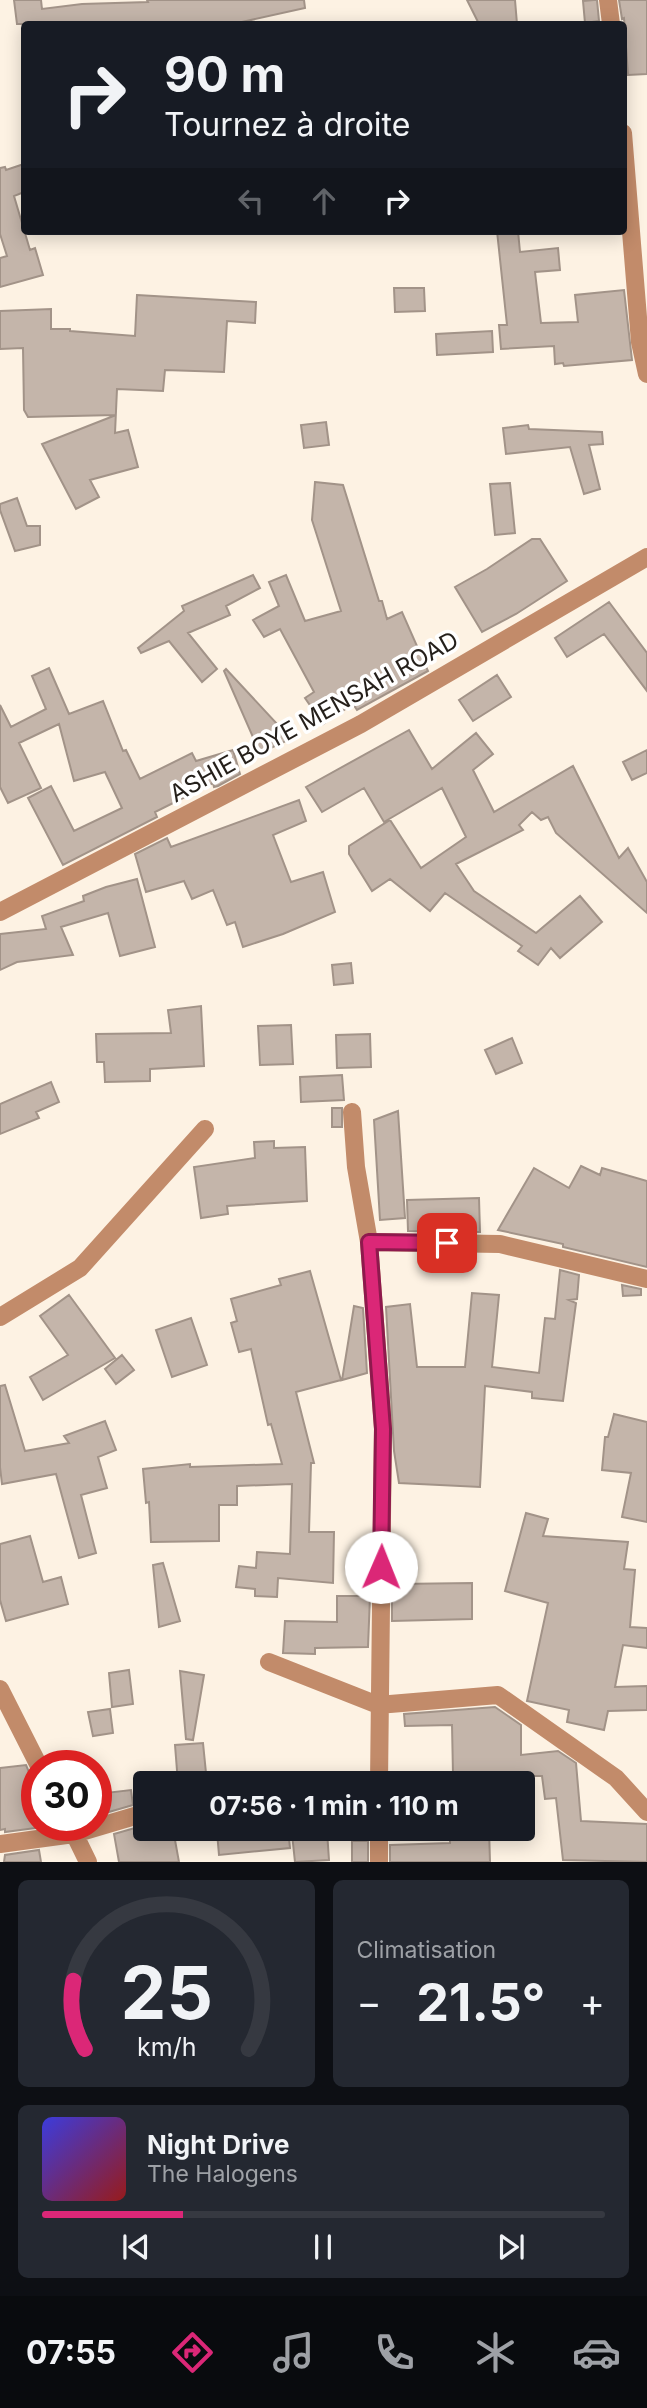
<!DOCTYPE html>
<html lang="fr">
<head>
<meta charset="utf-8">
<style>
	body { margin:0; font-family:Inter,sans-serif; background:#242831; color:#f1f3f6; height:100vh; display:flex; flex-direction:column; font-size:26px; white-space:nowrap }
	* { box-sizing:border-box; margin:0 }
	p { font-size:23px; color:#9ea1a6 }
	.icon { flex:none; width:38px; height:38px; fill:none; stroke:currentColor; stroke-width:2; stroke-linecap:round; stroke-linejoin:round }
	.map { position:relative; height:1862px; overflow:hidden }
	.panel { display:flex; flex-direction:column; gap:18px; padding:18px; background:#0d0f14; flex:1 }
	.panel>* { flex:none }
	.banner { position:absolute; left:21px; top:21px; width:606px; height:214px; border-radius:7px; box-shadow:0 4px 18px #0003; background:#171b24; color:#f1f3f6; overflow:hidden }
	.speed { position:absolute; left:21px; top:1750px; display:flex; gap:14px; font-size:35px; font-weight:700; text-align:center }
	.speed>* { display:grid; place-content:center; width:91px; height:91px; border-radius:50%; background:#171b24; box-shadow:0 4px 18px #0003; line-height:1 }
	.speed .limit { border:10px solid #d22; background:#fff; color:#111 }
	.pin { position:absolute; display:grid; place-items:center; width:60px; height:60px; color:#fff; margin:-30px; border-radius:14px; box-shadow:0 4px 10px #0006 }
	.me { position:absolute; width:77px; margin:-38px; rotate:1deg; stroke-linejoin:round; filter:drop-shadow(0 0 5px #0008) }
	.turn { display:flex; align-items:center; gap:24px; height:147px; padding:0 28px; font-size:32px }
	.turn .icon { width:91px; height:91px; stroke-width:2.5 }
	.turn b { display:block; font-size:49px; line-height:60px }
	.lanes { display:flex; align-items:center; height:66px; padding:0 28px; background:#0003; justify-content:center; gap:35px; direction:ltr }
	.lanes .off { opacity:.35 }
	.big { font-size:52px; font-weight:700; line-height:1.1 }
	.panel .tile { flex:1; display:flex; flex-direction:column; justify-content:center; gap:10px; min-width:0; padding:0 24px; border-radius:10px; background:#242831 }
	.panel .dial { align-items:center; gap:0 }
	.dial svg { height:182px; overflow:visible; fill:none; stroke:#363941; stroke-width:7; stroke-linecap:round; text-anchor:middle }
	.dial text { fill:#f1f3f6; stroke:none }
	.song { display:flex; align-items:center; gap:21px }
	.cover { width:84px; height:84px; border-radius:10px; background:linear-gradient(135deg,hsl(240 70% 55%),hsl(0 70% 35%)) }
	.played { height:7px; border-radius:4px; background:linear-gradient(90deg,#db2777 25%,#363941 25%) }
	.keys { display:flex; justify-content:space-around; direction:ltr }
	.heat { display:flex; justify-content:space-between; align-items:center; font-size:38px; direction:ltr }
	.panel .tiles { flex:1; display:grid; gap:18px; grid-template-columns:1fr 1fr }
	.tile:last-child { grid-column:span 2 }
	.trip { position:absolute; left:133px; top:1771px; width:402px; height:70px; border-radius:7px; background:#171b24; box-shadow:0 4px 18px #0003; font-weight:700; line-height:70px; text-align:center }
	.menu { display:flex; height:112px; justify-content:space-around; align-items:center; background:#090b0e; color:#9ea1a6 }
	.menu .icon { width:49px; height:49px }
	.menu .on { color:#db2777 }
	.menu b { font-size:32px; color:#f1f3f6 }
	.map>svg:first-child { display:block }
	.building { fill:#c4b5aa; stroke:#a29388; stroke-width:2 }
	.lines { fill:none; stroke-linecap:round; stroke-linejoin:round }
	.minor { stroke:#c28b6a; stroke-width:18 }
	.route-casing { stroke:#8e194d; stroke-width:18 }
	.route { stroke:#db2777; stroke-width:12 }
	.labels { text-anchor:middle; stroke-width:7; stroke-linejoin:round; paint-order:stroke }
	.street-label { font-size:24px; fill:#241f1a; stroke:#fff }
</style>
</head>
<body>
<div class="map">
<svg width="647" height="1862" viewBox="0 0 647 1862">
	<rect width="100%" height="100%" fill="#fdf2e3"/>
	<path class="building" d="M14,0h27l1,9 40,-5 66,-2 -1,-2h157l1,8 -72,16h-216z
		M467,0h48l2,24h-38z
		M594,0h3l2,21 -14,2 -2,-22z
		M619,0h28v74l-19,1 -4,-57 -2,1z
		M24,164v28l-10,4 16,54 5,-2 8,27 -43,12v-29l7,-2 -7,-22v-66l5,-1 1,3z
		M497,231h21l2,21 38,-4 2,22 -25,2 6,51 37,-1 -3,-27 49,-5 8,70 -68,6 -1,-3 -8,1 -1,-18 -53,3 -2,-24h8z
		M394,288h30l1,23 -30,1z
		M137,295l119,7 -1,21 -28,-2 -3,51 -59,-2 -2,21 -46,-2 -2,44 13,-3 10,37 -48,13 9,17 -23,12 -34,-65 74,-29 -88,2 -4,-7 -1,-62 -23,1v-38l51,-2v20h19v2l65,5z
		M492,331l1,21 -56,3 -1,-21z
		M326,422l3,23 -25,3 -3,-23z
		M528,425l1,4 73,3 1,12 -14,1 11,44 -16,5 -14,-47 -64,7 -3,-26z
		M315,482l28,3 36,116h3l5,18 15,-7 26,59 -71,39 -4,-6 -30,20 -18,-26 9,-6 -34,-63 -16,8 -11,-17 26,-14 -10,-24 17,-7 19,46 36,-10 -29,-91z
		M510,483l5,50 -20,2 -5,-51z
		M17,498l10,28h13v19l-25,6 -15,-41v-6z
		M532,539h8l27,42 -51,33 -34,18 -27,-45 32,-18z
		M253,575l7,13 -34,18 4,9 -42,18 29,36 -15,13 -33,-41 -28,12 -3,-5 46,-37 -2,-5z
		M609,602l38,51v38l-43,-57 -37,23 -12,-19z
		M49,668l20,46 34,-13 20,50 3,-1 14,29 52,-26 4,8 37,-11 7,24 -22,12 -4,1 -1,-4 -58,29 2,5 -94,48 -35,-67 23,-12 23,45 48,-23 -17,-36 -31,9 -15,-57 -40,19 22,45 -33,15 -8,-16v-82l11,22 35,-18 -14,-33z
		M226,669l53,57 7,15 -26,12 -36,-82z
		M497,675l14,22 -38,24 -14,-21z
		M409,730l23,39 44,-36 17,21 -20,16 21,42 79,-46 46,92 9,-10 19,34v31l-91,-80 -8,-16 -7,3 -9,-8 -13,13 4,5 -67,34 18,27 62,42 44,-37 22,26 -42,36 -9,-10 -13,17 -20,-14 4,-5 -77,-53 -15,18 -40,-32 -18,12 -23,-37v-8l41,-26 31,48 45,-31 -24,-49 -58,34 -20,-34 -42,24 -16,-25z
		M647,750v23l-15,7 -9,-18z
		M299,800l7,21 -33,14 18,47 32,-10 12,40 -52,22 -40,13 -8,-25 -8,3 -14,-35 -21,9 -8,-18 -38,11 -11,-38 32,-16 4,9z
		M137,879l18,68 -35,9 -12,-43 -47,14 12,28 -56,7 -17,8v-36l46,-5 -4,-13 42,-15 -1,-5 23,-9z
		M351,963l2,20 -19,2 -2,-20z
		M201,1006l3,60 -54,3v12l-45,1 -1,-20h-7l-1,-28 75,-1 -3,-23z
		M291,1025l2,39 -33,1 -2,-39z
		M370,1034l1,33 -34,1 -1,-33z
		M512,1038l10,25 -26,11 -11,-24z
		M342,1075l2,25 -43,2 -1,-25z
		M51,1082l8,20 -23,10 3,6 -39,16v-30z
		M332,1108h10v19h-10z
		M398,1111l7,107 -25,2 -6,-100z
		M274,1141v7l31,-1 2,54 -80,5 1,8 -27,4 -7,-51 61,-9 -1,-16z
		M581,1166l19,9 2,-7 45,13v86l-84,-20v-3l-65,-14 36,-62 35,20z
		M479,1198l1,34 -72,-1 -1,-31z
		M560,1270l19,5 -2,24 -8,1 7,3 -13,98 -31,-3v-6l-47,-6 -5,101 -81,-4 -5,-32 -8,-144 24,-3 7,63h48l7,-74 27,2 -7,72 47,6 6,-55 10,1z
		M310,1271l31,109 -45,12 18,71h-3l-2,69h25l-1,51 -55,-5 -1,19 -22,-1v-7l-19,-2 3,-21 17,2 1,-16 33,2 2,-70 -55,2v19h-18v36l-68,1 -2,-40 -3,1 -3,-34 47,-5v3l92,-3 -11,-40 -3,1 -17,-76 -12,3 -8,-29 6,-2 -6,-22 50,-14 -2,-6z
		M622,1285l19,4v6l-18,1z
		M69,1295l46,63 -72,42 -13,-23 38,-22 -28,-39z
		M354,1306l9,2 4,65 -25,7z
		M191,1318l16,47 -35,12 -16,-47z
		M122,1355l12,15 -18,14 -11,-15z
		M5,1385l20,66 44,-8 -5,-7 41,-15 11,29 -18,7 9,31 -26,7 15,58 -17,5 -23,-84 -54,10 -2,-17v-81z
		M614,1414l33,8v100l-25,-5 9,-44 -29,-3 3,-33h3z
		M526,1513l22,6 -5,17 85,6 -4,27 11,1 -5,57 17,1v20l-24,-3 -8,42 32,-1v24l-39,1 -4,19 -37,-8 2,-12 -42,-9 21,-98 -43,-12z
		M30,1536l13,46 18,-5 7,27 -62,17 -6,-21v-56z
		M163,1563l17,58 -21,6 -6,-62z
		M472,1583v36l-80,2v-25h5v-12z
		M337,1596h33l-2,51 -53,1v6l-32,-1 2,-32 52,1z
		M129,1670l4,34 -21,3 -3,-34z
		M180,1671l24,4 -11,65 -7,-1z
		M495,1707l26,18v30l37,-4 18,12 5,58 66,3v38l-84,-2 -7,-62 -11,1 -3,-23h-16v-4l-73,2 -1,-49 -47,1 -1,-12z
		M110,1709l3,24 -20,3 -5,-24z
		M203,1743l4,40h-29l-3,-38z
		M26,1765l3,7 7,56 -31,4v-3l-5,1v-62z
		M131,1790l2,15 -24,7 -4,-19z
		M145,1825v4h28l6,33h-60l-5,-28z
		M251,1829h37l2,19 -71,7 -2,-23z
		M450,1829h39l1,33h-100v-17l60,-2z
		M327,1831l2,29 -34,2 -3,-28z
		M352,1841h16v21h-16z
		M39,1850l2,12h-37l1,-7z"/>
	<g class="lines">
		<path class="minor" d="M608,0l3,24
			M623,133l17,209 7,32
			M0,912l361,-188 286,-167
			M352,1112l4,55 13,75 14,186 -4,355
			M369,1242l131,2 147,35
			M0,1317l80,-49 125,-139
			M269,1662l109,43 120,-10 118,83 31,34
			M0,1689l39,77
			M70,1825l18,37
			M379,1829v33
			M0,1844l74,-10 71,-21"/>
	</g>
	<g class="lines">
		<defs>
			<path id="route" d="M381,1567l2,-138 -14,-187 78,1"/>
		</defs>
		<use href="#route" class="route-casing"/>
		<use href="#route" class="route"/>
	</g>
	<g class="labels">
		<g class="street-label">
			<text transform="translate(314 717) rotate(-29)" y="8">ASHIE BOYE MENSAH ROAD</text>
		</g>
	</g>
</svg>
<div class="speed"><div class="limit">30</div></div>
<div class="pin" style="left:447px;top:1243px;background:#d93025"><svg class="icon" aria-label="arrive" viewBox="0 0 24 24"><path d="M6 21V4h12l-3 4 3 4H6"/></svg></div>
<svg class="me" style="left:381px;top:1567px" viewBox="-20 -20 40 40"><circle r="19" fill="#fff"/><path d="M0-13L10 11 0 6-10 11z" fill="#db2777"/></svg>
<div class="trip">07:56 · 1 min · 110 m</div>
<div class="banner">
<div class="turn"><svg class="icon" aria-label="right" viewBox="0 0 24 24"><path d="M7 20v-9h11M14 6l5 5-5 5"/></svg><div><b>90 m</b>Tournez à droite</div></div>
<div class="lanes"><svg class="icon off" aria-label="left" viewBox="0 0 24 24"><path d="M17 20v-9H6M10 6l-5 5 5 5"/></svg><svg class="icon off" aria-label="ahead" viewBox="0 0 24 24"><path d="M12 20V5M6 11l6-6 6 6"/></svg><svg class="icon" aria-label="right" viewBox="0 0 24 24"><path d="M7 20v-9h11M14 6l5 5-5 5"/></svg></div>
</div>
</div>
<section class="panel">
<div class="tiles">
<div class="tile dial"><svg viewBox="0 0 100 80">
<path d="M14 69A42 42 0 1 1 86 69"/>
<path d="M14 69A42 42 0 0 1 9 39" stroke="#db2777"/>
<text x="50" y="56" font-size="32" font-weight="700">25</text>
<text x="50" y="72" font-size="11">km/h</text>
</svg></div>
<div class="tile"><p>Climatisation</p>
<div class="heat"><a>−</a><b class="big">21.5°</b><a>+</a></div>
</div>
<div class="tile">
<div class="song"><i class="cover"></i><div><b>Night Drive</b><p>The Halogens</p></div></div>
<div class="played"></div>
<div class="keys"><svg class="icon" aria-label="previous" viewBox="0 0 24 24"><path d="M18 5L8 12l10 7zM5 5v14"/></svg><svg class="icon" aria-label="pause" viewBox="0 0 24 24"><path d="M8 5v14M16 5v14"/></svg><svg class="icon" aria-label="next" viewBox="0 0 24 24"><path d="M6 5l10 7-10 7zM19 5v14"/></svg></div>
</div>
</div>
</section>
<nav class="menu">
<b>07:55</b>
<svg class="icon on" aria-label="directions" viewBox="0 0 24 24"><path d="M12 3l9 9-9 9-9-9zM9 14v-3h6M13 9l2 2-2 2"/></svg>
<svg class="icon" aria-label="music" viewBox="0 0 24 24"><path d="M9 18V5l10-2v13"/><circle cx="6" cy="18" r="3"/><circle cx="16" cy="16" r="3"/></svg>
<svg class="icon" aria-label="phone" viewBox="0 0 24 24"><path d="M5 4h4l2 5-3 2q2 4 5 5l2-3 5 2v4C11 20 4 13 5 4z"/></svg>
<svg class="icon" aria-label="climate" viewBox="0 0 24 24"><path d="M12 3v18M4 7l16 10M4 17L20 7"/></svg>
<svg class="icon" aria-label="car" viewBox="0 0 24 24"><path d="M5 17H2v-5l4-1 3-4h7l3 4 3 1v5h-3M9 17h6M6 11h13"/><circle cx="7" cy="17" r="2"/><circle cx="17" cy="17" r="2"/></svg>
</nav>
</body>
</html>
